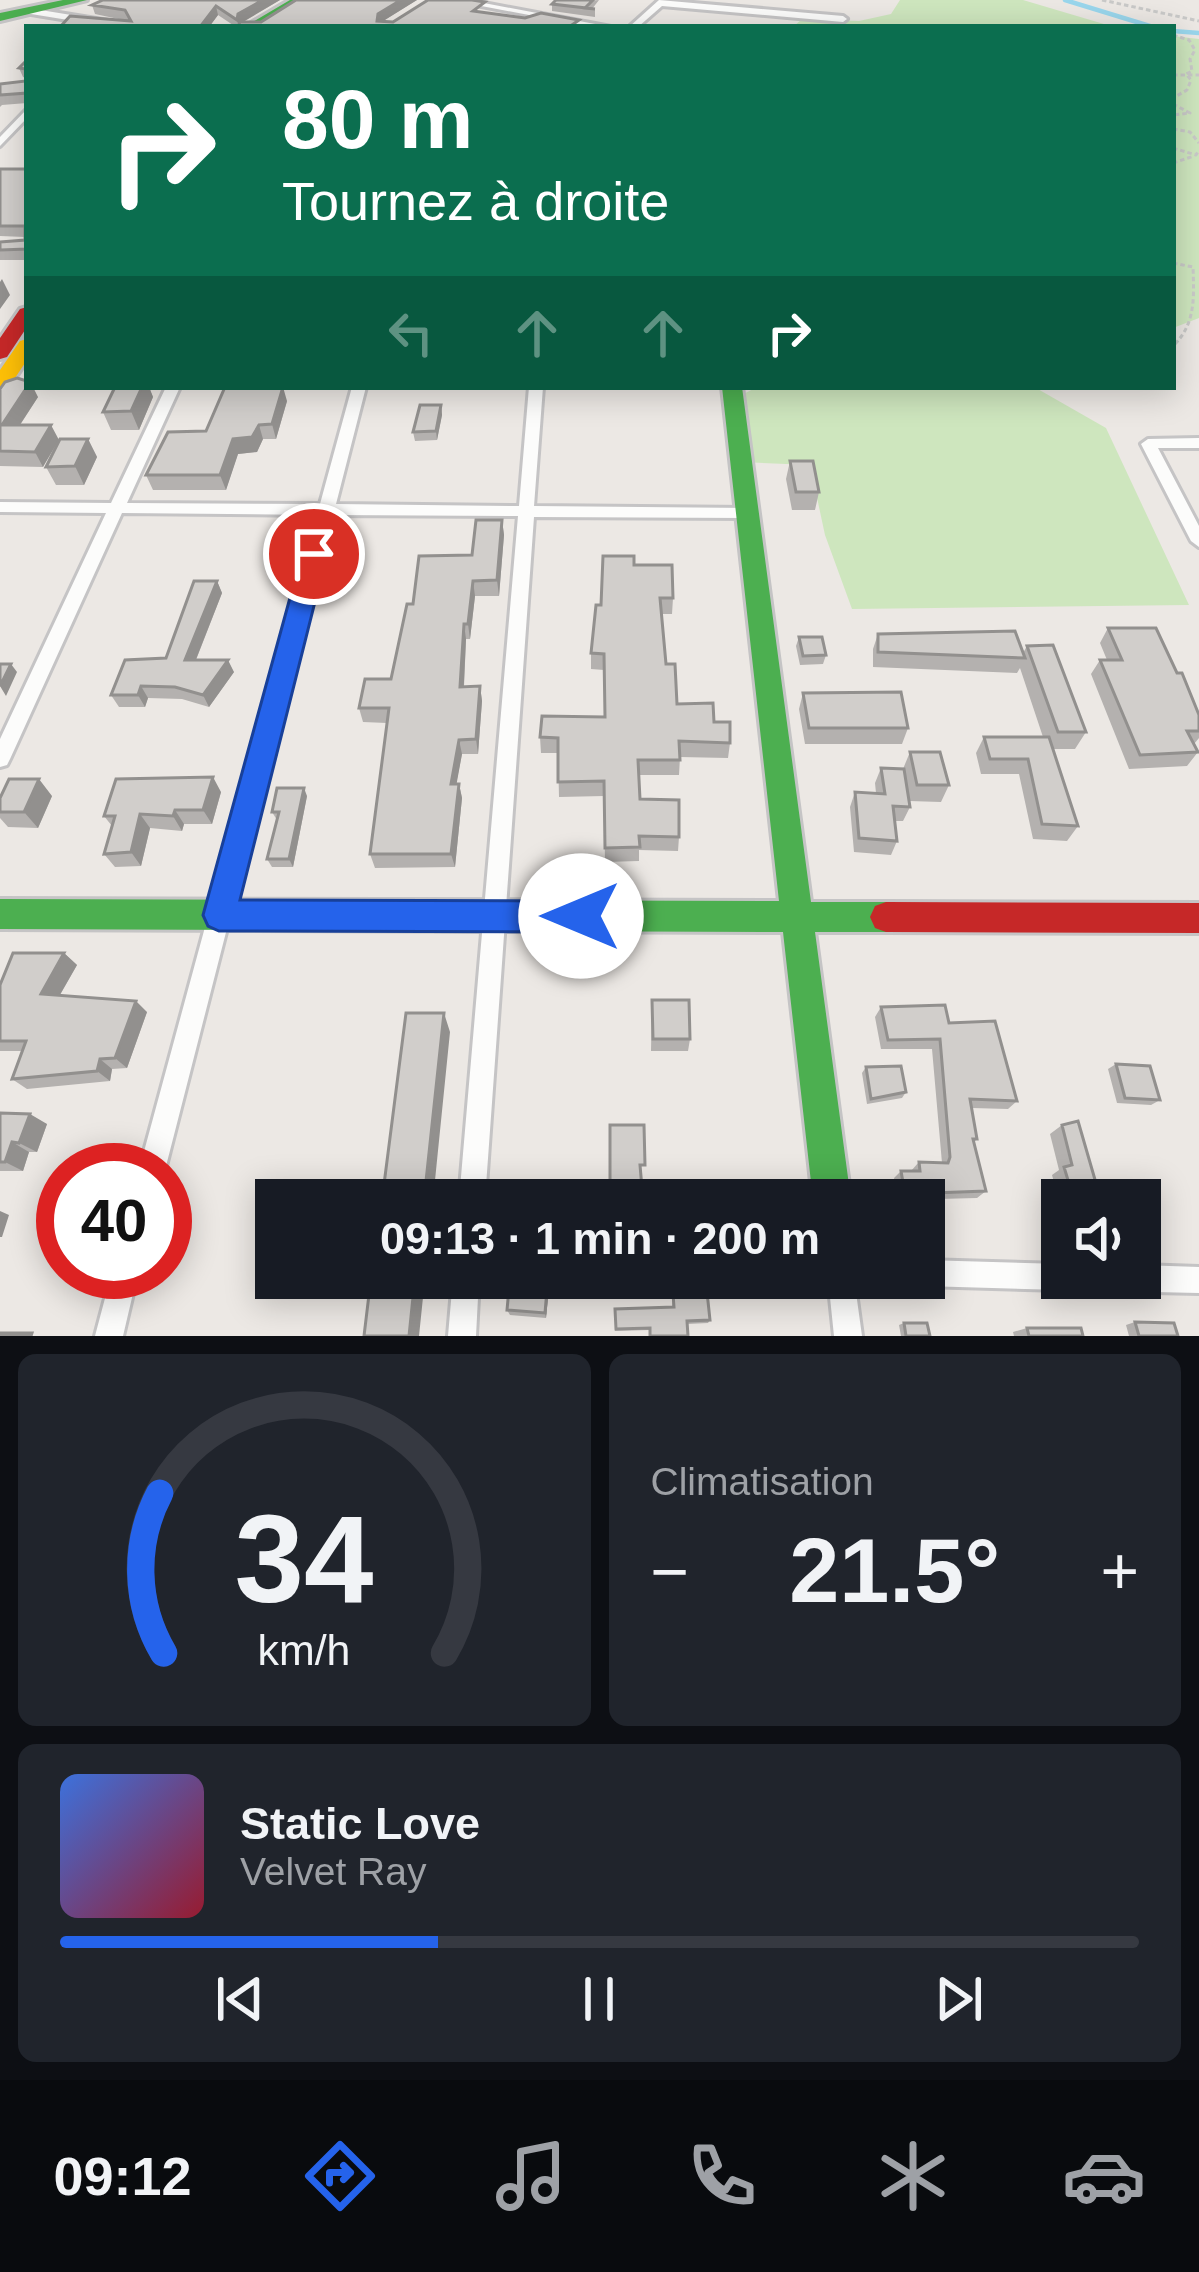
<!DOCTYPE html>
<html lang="fr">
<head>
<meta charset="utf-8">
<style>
	body { margin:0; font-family:Helvetica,sans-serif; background:#20242c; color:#f1f3f6; height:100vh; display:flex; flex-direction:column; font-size:45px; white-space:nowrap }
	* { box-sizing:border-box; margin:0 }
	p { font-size:39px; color:#9ea1a6 }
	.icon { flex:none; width:66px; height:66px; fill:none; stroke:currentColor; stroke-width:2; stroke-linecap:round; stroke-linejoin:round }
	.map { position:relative; height:1336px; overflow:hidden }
	.drawer { display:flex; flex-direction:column; gap:18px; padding:18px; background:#0d0f14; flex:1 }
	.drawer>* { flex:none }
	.guide { position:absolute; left:24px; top:24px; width:1152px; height:366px; border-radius:0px; box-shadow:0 6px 30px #0003; background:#0b6e4f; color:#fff; overflow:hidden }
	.tools { position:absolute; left:1041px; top:1179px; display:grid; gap:24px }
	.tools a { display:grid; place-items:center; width:120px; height:120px; border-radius:0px; background:#171b24; box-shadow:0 6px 30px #0003; font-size:60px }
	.speed { position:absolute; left:36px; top:1143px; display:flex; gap:24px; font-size:60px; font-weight:700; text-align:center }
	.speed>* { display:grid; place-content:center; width:156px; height:156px; border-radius:50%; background:#171b24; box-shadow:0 6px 30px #0003; line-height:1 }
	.speed .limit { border:18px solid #d22; background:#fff; color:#111 }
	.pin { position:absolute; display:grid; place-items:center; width:102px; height:102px; color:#fff; margin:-51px; border:6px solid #fff; border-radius:50%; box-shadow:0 3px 12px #0007 }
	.me { position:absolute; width:132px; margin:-66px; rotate:270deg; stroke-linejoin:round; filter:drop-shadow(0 0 9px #0008) }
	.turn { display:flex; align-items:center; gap:42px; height:252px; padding:0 60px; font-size:54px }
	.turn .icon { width:156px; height:156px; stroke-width:2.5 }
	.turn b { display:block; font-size:84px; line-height:102px }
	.lanes { display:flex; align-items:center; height:114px; padding:0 60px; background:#0003; justify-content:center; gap:60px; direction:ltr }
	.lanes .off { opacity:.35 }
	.big { font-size:90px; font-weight:700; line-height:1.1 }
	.drawer .tile { flex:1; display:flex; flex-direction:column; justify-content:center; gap:18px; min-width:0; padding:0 42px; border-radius:18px; background:#20242c }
	.drawer .dial { align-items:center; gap:0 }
	.dial svg { height:312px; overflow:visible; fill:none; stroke:#363941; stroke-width:7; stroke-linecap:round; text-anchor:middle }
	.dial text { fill:#f1f3f6; stroke:none }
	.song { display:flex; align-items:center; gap:36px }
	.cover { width:144px; height:144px; border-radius:18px; background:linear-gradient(135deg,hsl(220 70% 55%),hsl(350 70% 35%)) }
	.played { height:12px; border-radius:6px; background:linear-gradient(90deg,#2563eb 35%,#363941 35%) }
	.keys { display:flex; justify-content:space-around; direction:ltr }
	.heat { display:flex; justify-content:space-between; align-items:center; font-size:66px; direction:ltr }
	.drawer .tiles { flex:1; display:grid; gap:18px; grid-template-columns:1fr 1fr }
	.tile:last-child { grid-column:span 2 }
	.trip { position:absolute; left:255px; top:1179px; width:690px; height:120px; border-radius:0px; background:#171b24; box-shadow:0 6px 30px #0003; font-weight:700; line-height:120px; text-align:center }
	.menu { display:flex; height:192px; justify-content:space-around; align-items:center; background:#090b0e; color:#9ea1a6 }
	.menu .icon { width:84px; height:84px }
	.menu .selected { color:#2563eb }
	.menu b { font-size:54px; color:#f1f3f6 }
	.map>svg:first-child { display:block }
	.green { fill:#cee6be }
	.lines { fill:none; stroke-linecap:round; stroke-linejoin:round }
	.stream { stroke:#99d6ec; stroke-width:4.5 }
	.street-casing { stroke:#c5c4c5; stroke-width:6 }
	.fast-casing { stroke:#c5c4c5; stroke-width:6 }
	.slow-casing { stroke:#c5c4c5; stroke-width:6 }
	.jam-casing { stroke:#c5c4c5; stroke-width:6 }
	.path { stroke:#c9c9c8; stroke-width:3; stroke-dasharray:4.5 3; stroke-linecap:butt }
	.street { fill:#fcfcfb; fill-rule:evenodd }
	.fast { fill:#4caf50; fill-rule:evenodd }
	.slow { fill:#ffc107; fill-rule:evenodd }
	.jam { fill:#c62828; fill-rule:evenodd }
	.wall { fill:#b4b1af }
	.shaded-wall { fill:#92908e }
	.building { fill:#d1cecb; stroke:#92908e; stroke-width:3 }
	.route { fill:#2563eb; stroke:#184099; stroke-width:3 }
</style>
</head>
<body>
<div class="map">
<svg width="1199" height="1336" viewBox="0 0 1199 1336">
	<rect width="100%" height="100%" fill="#ece8e4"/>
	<path class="green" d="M900,0h123l91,27h-321l9,-8 57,2 32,-7z
		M1173,36l26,3v279l-26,10z
		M757,387l279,1 70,40 83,177 -337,4 -27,-74 -15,-70 -68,-3 -8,-63z"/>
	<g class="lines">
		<path class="stream" d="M1065,0l88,27
			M1173,31l26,2"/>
		<defs>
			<path id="street" d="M450,0h18l143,27h-19z
				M659,0l184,16 4,3 -4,3 -181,-16 -24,21h-9z
				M28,8l99,16 4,3h-20l-86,-14z
				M27,109v9l-27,28v-9z
				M166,387h14l-53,116 193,1 32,-117h14l-30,117 183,2 10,-119h14l-9,119 214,2 8,5 -8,5 -214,-1 -49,683h-26l59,-684 -185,-1 -168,655h-26l178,-655 -195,-2 -112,246 -3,6 -7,2v-28l106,-226 -106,-1v-10l111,1z
				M1199,438v10h-41l41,78v21l-8,-6 -50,-97 7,-5z
				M924,1260l138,4v14h13l-3,9 -10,3 -138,-4 -10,-3 -1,-5h11z
				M1140,1265l59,2v26l-89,-2 -10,-3 -3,-10h43z
				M112,1272h26l-15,64h-28z
				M453,1278h26l-3,58h-28z
				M828,1278h26l8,58h-28z"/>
			<path id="fast" d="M63,0h24l-87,21v-8z
				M290,0h15l-46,27h-15z
				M722,387h20l69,515h75l11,4 5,11 -5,11 -11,4h-71l36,268h-38l-30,-268 -783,-3v-30l779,2z"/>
			<path id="slow" d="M27,339v21l-20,30 -7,2v-22l20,-29z"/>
			<path id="jam" d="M27,307v20l-20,30 -7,2v-21l20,-29z
				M886,902l313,1v30l-313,-1 -11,-4 -5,-11 5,-11z"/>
		</defs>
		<use href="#street" class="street-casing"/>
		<use href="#fast" class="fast-casing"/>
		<use href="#slow" class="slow-casing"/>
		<use href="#jam" class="jam-casing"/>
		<path class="path" d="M1102,0l97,21
			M1173,35l16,5 6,10 -5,9 2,12 -6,3 5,6 -4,10 -14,8
			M1173,75h26
			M1173,104l17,9 -17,2
			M1173,129l17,3 9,11
			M1173,148l23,7 3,-5
			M1173,163l21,-7
			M1173,263l20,4c1,30 3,57 -20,79"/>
		<use href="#street" class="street"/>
		<use href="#fast" class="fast"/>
		<use href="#slow" class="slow"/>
		<use href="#jam" class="jam"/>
	</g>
	<path class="wall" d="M100,0h180l-37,22h18l35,-22h121l-34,21 10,1 92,-11 -1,1 95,15h-343l-18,-12 -9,12h-149l68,-6 -33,-7 -3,-9 10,-5z
		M599,0l-7,9h3v8l-43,-6v-7z
		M27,60v43l-25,2 -2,2v-23l26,-3v-3l-3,-1 -4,-9z
		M0,169h27l-2,71v-3l-25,-1z
		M27,249v11h-27v-10z
		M115,387h34l4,10 -14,33h-28l-8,-18z
		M0,389l38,8 -18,28h31l-8,42 -43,-1z
		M287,401l-11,38h-13l-6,13 -19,2 -12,36h-73l-7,-15 60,-44z
		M441,405l1,10 -5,25 -22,1 -2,-9z
		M88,439l9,18 -13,28h-28l-10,-18z
		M790,461l29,31 -4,18h-23l-6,-31z
		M502,520l2,15 -5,61h-24l-5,43h-4l-2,48 16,-1 2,15 -4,53h-16l-6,30h3l3,14 -7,69 -80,1 -5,-14 17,-131 -24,-1 -4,-14 32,-29 22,-75 59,-49z
		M634,565l39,33 -1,16h-10l4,50 11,40 37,18 16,21 -2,15 -48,-1 -1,18h-40l1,24 39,38 -1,14 -39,-1v11l-34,1 -1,-66 -45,1 -1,-44h-17l-1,-16 65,-20 -1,-47 -13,-1v-16l10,-48z
		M217,581l5,12 -26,67 38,12 -25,35 -27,-8 -34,-1 -3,9h-26l-8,-12 55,-37z
		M1108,628l69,45 22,42v23l-5,6 4,8 -11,14 -58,3 -38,-95 9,-14h7l-7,-17z
		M878,634l145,19 4,-7 59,86 -11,17h-22l25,77 -11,15 -34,-2 -14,-65h-38l-5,-21 8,-16h59l-23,-69 -3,5 -144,-6v-18z
		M799,637l27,18 -3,9 -23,1 -4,-19z
		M803,693l105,35 -6,16h-97l-6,-35z
		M910,752l39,33 -8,17 -32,-1 1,6 -7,14h-8l2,20 -6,14 -37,-3 -4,-45 5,-15 21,1 -1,-10 6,-15 22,1z
		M221,792l-9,32h-28l-2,7 -32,-3 -9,38 -26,1 -11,-13 8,-28 -8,-10z
		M52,796l-14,32 -30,-1 -8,-9v-20z
		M307,796l-14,71h-21l-5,-8 10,-39 -5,-8z
		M64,953l13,12 -17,30 87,17 -20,56 -15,1 -2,12 -83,8 -15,-10 10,-28h-22v-66z
		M652,1000l38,39 -2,12h-37z
		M881,1007l68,16 68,78 -9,8 -36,-1 5,31 -3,3 12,49 -9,7 -79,2 -4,-22 7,-7h10l8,-9 23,1 -10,-114h-51l-6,-32z
		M1116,1064l44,36 -9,5 -34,-2 -9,-34z
		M866,1067l40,25 -4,6 -35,6 -5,-31z
		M0,1113l47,11 -10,28h-8l-6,19h-23z
		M1062,1125l36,65 -13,7h-27l-6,-22 7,-5 -9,-36z
		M550,1278l-4,40 -36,-3 -3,-5z
		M756,1278h24v11l-3,3 -21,-2z
		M673,1294l37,26 -2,3 -21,1 1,12h-39v-6l-34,1v-22l57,-2z
		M1135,1322l43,14h-49l-3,-11z
		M904,1323l26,13h-29l-2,-11z
		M1027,1328l56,8h-69l-1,-4z"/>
	<path class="shaded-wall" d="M263,0h17l-39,23 -2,4 -2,-7 1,-6z
		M401,0h16l-37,23 -2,4v-13z
		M216,6l2,9 -9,12h-9z
		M2,279l8,16 -10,14v-27z
		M27,387h6l5,10 -28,43 -8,-15z
		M142,387h7l4,10 -14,33 -8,-19z
		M283,387l4,14 -11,38 -4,-15z
		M441,405l1,10 -5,25 -1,-9z
		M51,425l8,15 -16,27 -8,-15z
		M259,425l4,14 -6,13 -19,2 -12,36 -6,-15 13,-36z
		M88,439l9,18 -13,28 -9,-19z
		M502,520l2,15 -5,61 -2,-16z
		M217,581l5,12 -31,79 -6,-12z
		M473,581l2,15 -5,43 -2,-15z
		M464,624l2,15 -3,63 -3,-15z
		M228,660l6,12 -25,35 -6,-12z
		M11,664l6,8 -11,24 -6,-10z
		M141,686l7,12 -3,9 -7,-12z
		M480,686l2,15 -4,53 -2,-15z
		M459,740l3,14 -8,44 -3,-14z
		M213,777l8,15 -9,32 -9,-14z
		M39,779l13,17 -14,32 -14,-16z
		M459,784l3,14 -7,69 -4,-13z
		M304,788l3,8 -14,71 -4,-8z
		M175,810l9,14 -2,7 -9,-15z
		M140,814l10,14 -9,38 -10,-14z
		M64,953l13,12 -23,40 -13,-11z
		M136,1001l11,11 -20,56 -12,-10z
		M444,1013l6,19 -17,168h-9z
		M100,1059l12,10 -2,12 -13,-10z
		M30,1114l17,10 -10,28 -18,-9z
		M12,1142l17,10 -6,19 -18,-9z
		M0,1211l9,4 -7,22h-2z
		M415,1278h10l-6,58h-10z
		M548,1278h2l-4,40 -1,-5z"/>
	<path class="building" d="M103,0h160l-25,14 -1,6 -21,-14 -16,21h-140l10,-11 61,5 -6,-11 -33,-5z
		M296,0h105l-23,14 -1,7 16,1 35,-22h44l13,2 -12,9 52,7 16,-5 38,7 -10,7h-331l2,-5h21z
		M556,0h37l-8,8 10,1 -43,-5z
		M27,60v33l-27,2v-11l26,-3v-12l-7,-1z
		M0,169h27v80l-27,1v-8l25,-2v-14h-25z
		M17,378l10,3v6l-25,38h49l-16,27 -35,-1v-62l5,-7z
		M115,387h27l-11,24 -28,1z
		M225,387h58l-11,37 -13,1 -7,12 -19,2 -13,36h-74l22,-43 38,-1z
		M420,405h21l-5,26 -23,1z
		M60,439h28l-13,27 -29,1z
		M790,461h23l6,31h-23z
		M476,520h26l-5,60 -24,1 -5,43h-4l-4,63 20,-1 -4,53 -17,1 -8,44h8l-8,70h-81l19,-146h-30l6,-29h26l16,-75h6l6,-48 53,-1z
		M603,556h31v9h38l1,33h-13l6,66h9l2,40 36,-1 1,19h16v21l-51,-2 1,19h-42l2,39 39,1v37l-40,-1 1,11 -35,1 -1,-67 -46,1v-44l-18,-1 2,-21 63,1 -1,-63 -13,-1 5,-48h5z
		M194,581h23l-32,79h43l-25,35 -28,-8 -34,-1 -3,9h-27l14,-35 41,-2z
		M1108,628h48l21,45h5l17,42v16h-12l11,21 -58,3 -40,-95h22z
		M1015,631l10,27 -147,-6v-18z
		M799,637h23l4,18 -23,1z
		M1053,645l33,87h-28l-31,-86z
		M0,664h11l-11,22z
		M901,692l7,36h-99l-6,-35z
		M984,737h65l29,89 -36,-2 -14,-65h-38z
		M910,752h30l9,33h-32z
		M881,768l23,1 6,38 -17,-1 4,35 -38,-3 -4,-46 30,2z
		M213,777l-10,33h-28l-2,6 -33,-2 -9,38 -27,2 11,-38h-11l12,-37z
		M9,779h30l-15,33h-24v-14z
		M277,788h27l-15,71h-22l12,-47h-7z
		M13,953h51l-23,41 95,7 -21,57 -15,1 -3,12 -85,8 14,-38h-26v-56z
		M652,1000h37l1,39h-37z
		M945,1005l4,18 46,-2 22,80 -47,-2 7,40h-4l13,52 -81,3 -4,-23h19l-1,-9 29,1 2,-6 -10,-118 -52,1 -7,-33z
		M406,1013h38l-20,187h-42z
		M1116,1064l34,2 10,34 -35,-2z
		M901,1066l5,26 -35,7 -5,-32z
		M0,1113l30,1 -11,29 -7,-1 -7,20h-5z
		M1078,1121l20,69h-27l-7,-23 8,-2 -10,-40z
		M610,1125h34l1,40h-5l3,35h-49v-12l16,-1z
		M729,1181l50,3 2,16h-51z
		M371,1278h44l-6,58h-45z
		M510,1278h38l-3,35 -38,-3z
		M759,1278h21v11l-21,-2z
		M707,1292l3,28 -23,1 1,15h-38v-8l-34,1 -1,-20 59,-2 -1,-13z
		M1135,1322l39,1 4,13h-39z
		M904,1323h23l3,13h-24z
		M1027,1328h54l2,8h-54z
		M0,1333h32l-1,3h-31z"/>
	<path class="route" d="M314,546l13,8 -87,346 341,1 12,5 5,10 -5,11 -12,5 -362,-1 -11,-5 -5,-11 99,-361z"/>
</svg>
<div class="tools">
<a><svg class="icon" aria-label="sound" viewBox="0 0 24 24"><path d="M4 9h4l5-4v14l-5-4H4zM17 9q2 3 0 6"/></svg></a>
</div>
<div class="speed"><div class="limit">40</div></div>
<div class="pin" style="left:314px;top:554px;background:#d93025"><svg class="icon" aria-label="arrive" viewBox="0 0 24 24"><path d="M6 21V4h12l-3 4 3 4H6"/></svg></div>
<svg class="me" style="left:581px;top:916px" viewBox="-20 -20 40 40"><circle r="19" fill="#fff"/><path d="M0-13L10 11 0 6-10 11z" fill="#2563eb"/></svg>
<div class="trip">09:13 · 1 min · 200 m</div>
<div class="guide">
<div class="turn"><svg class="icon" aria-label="right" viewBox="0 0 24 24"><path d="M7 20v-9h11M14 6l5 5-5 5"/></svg><div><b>80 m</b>Tournez à droite</div></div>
<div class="lanes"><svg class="icon off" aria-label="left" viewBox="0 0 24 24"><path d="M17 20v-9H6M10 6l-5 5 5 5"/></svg><svg class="icon off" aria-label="ahead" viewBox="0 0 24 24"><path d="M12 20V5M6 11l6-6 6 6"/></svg><svg class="icon off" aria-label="ahead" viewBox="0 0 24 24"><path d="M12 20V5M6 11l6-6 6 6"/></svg><svg class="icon" aria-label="right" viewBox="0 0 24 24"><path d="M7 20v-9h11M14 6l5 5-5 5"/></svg></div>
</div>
</div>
<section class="drawer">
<div class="tiles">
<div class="tile dial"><svg viewBox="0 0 100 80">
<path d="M14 69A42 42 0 1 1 86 69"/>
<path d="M14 69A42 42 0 0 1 13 28" stroke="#2563eb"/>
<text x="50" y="56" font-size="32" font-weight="700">34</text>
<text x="50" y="72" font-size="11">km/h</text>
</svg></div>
<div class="tile"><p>Climatisation</p>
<div class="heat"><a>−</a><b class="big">21.5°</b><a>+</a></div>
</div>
<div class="tile">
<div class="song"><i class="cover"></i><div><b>Static Love</b><p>Velvet Ray</p></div></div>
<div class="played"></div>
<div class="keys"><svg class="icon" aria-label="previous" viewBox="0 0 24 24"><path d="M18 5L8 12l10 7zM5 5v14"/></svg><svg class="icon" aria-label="pause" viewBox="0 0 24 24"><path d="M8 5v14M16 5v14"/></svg><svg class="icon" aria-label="next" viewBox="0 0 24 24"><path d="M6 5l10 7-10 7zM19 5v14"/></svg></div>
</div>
</div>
</section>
<nav class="menu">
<b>09:12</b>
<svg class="icon selected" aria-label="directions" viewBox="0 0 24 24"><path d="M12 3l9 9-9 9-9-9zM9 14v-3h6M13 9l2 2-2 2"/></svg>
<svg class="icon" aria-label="music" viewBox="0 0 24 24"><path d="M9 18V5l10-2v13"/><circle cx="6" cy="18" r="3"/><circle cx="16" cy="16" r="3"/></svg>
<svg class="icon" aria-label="phone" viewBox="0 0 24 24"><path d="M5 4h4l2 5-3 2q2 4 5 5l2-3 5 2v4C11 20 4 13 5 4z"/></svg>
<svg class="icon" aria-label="climate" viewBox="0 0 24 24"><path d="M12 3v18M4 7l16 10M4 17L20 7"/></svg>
<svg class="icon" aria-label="car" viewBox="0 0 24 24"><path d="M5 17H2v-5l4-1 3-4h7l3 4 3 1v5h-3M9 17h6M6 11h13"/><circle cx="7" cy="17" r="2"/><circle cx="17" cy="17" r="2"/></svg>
</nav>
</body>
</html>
